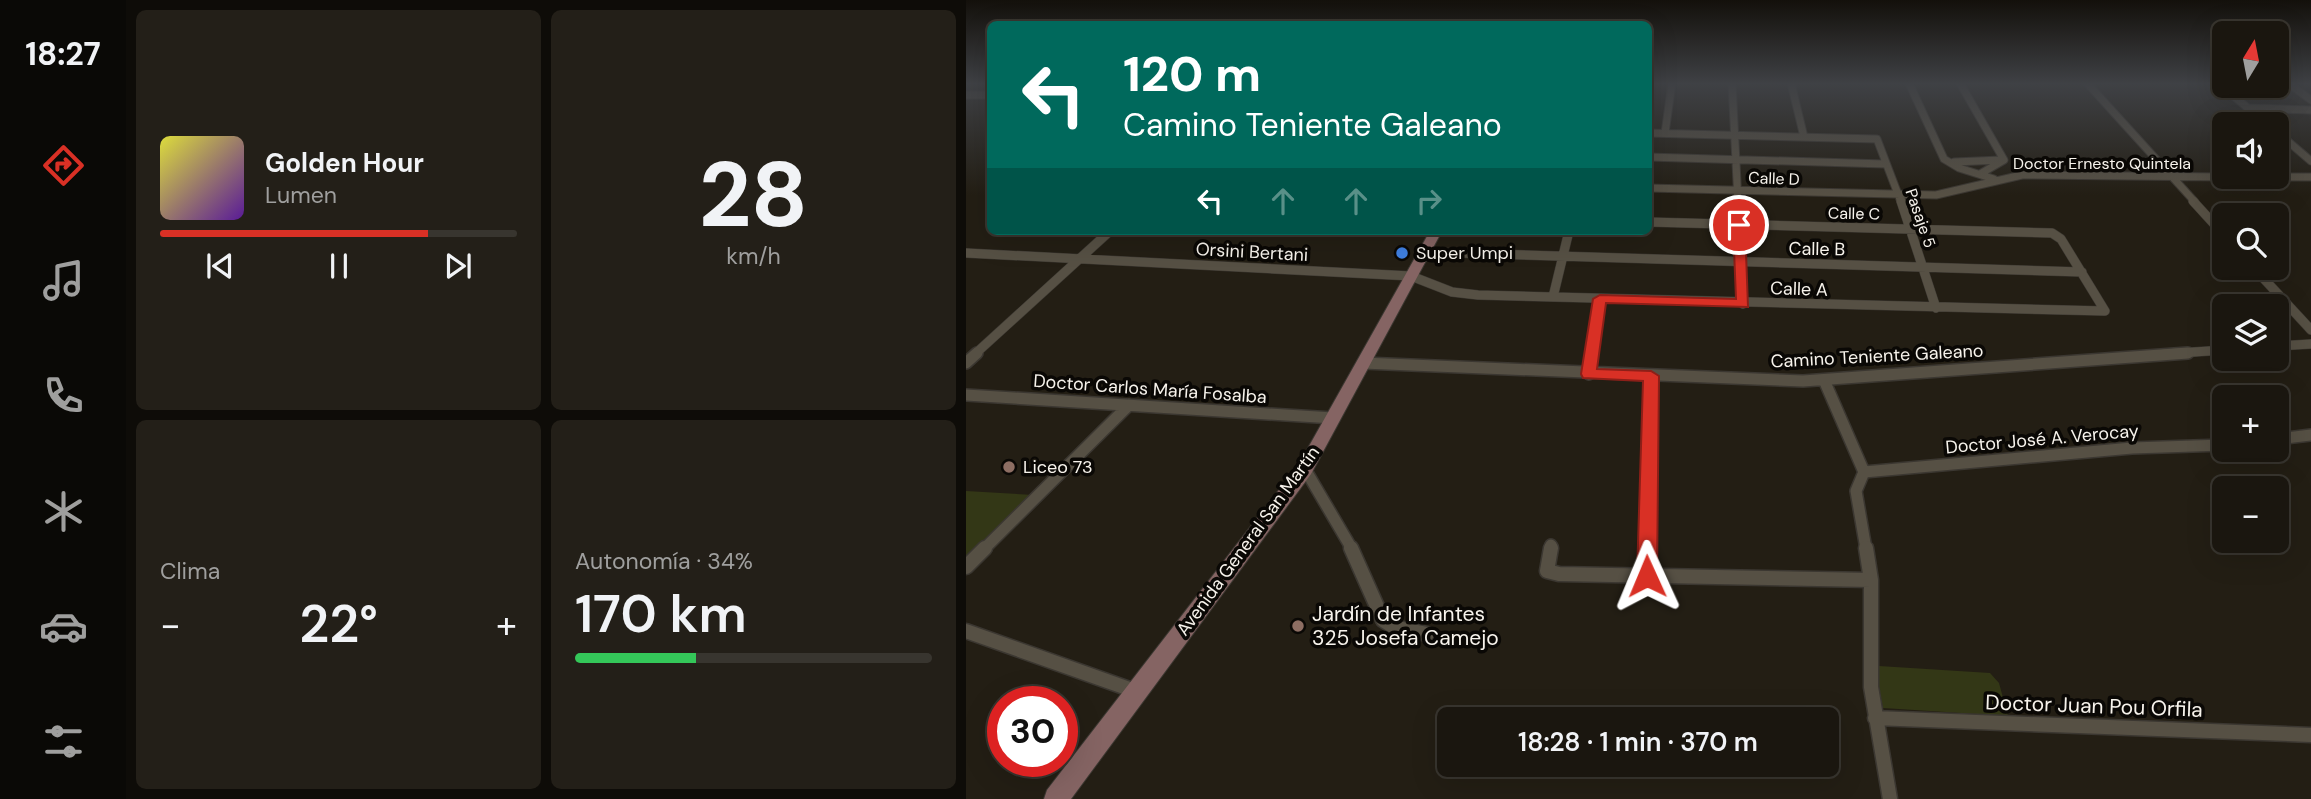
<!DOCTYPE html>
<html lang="es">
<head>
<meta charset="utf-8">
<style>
	body { margin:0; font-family:"DM Sans",sans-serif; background:#231f18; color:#f1f3f6; height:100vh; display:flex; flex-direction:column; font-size:26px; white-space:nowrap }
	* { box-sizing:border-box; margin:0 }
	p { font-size:23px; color:#9f9f9e }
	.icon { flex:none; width:38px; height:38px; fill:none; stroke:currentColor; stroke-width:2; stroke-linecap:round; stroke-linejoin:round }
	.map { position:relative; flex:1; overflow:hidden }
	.details { display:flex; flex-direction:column; gap:10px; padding:10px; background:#0e0c08; width:840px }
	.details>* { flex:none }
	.top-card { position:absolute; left:21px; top:21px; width:665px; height:214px; border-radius:10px; box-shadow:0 7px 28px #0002,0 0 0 2px #38352f; background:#00695c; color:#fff; overflow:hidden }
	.needle { width:46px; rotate:10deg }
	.controls { position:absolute; left:1246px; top:21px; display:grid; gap:14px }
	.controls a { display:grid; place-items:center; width:77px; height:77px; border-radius:10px; background:#1a160f; box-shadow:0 7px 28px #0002,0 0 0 2px #38352f; font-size:35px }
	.speed { position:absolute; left:21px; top:686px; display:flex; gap:14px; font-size:35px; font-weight:700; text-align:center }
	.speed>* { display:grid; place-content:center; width:91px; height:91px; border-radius:50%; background:#1a160f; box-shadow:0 7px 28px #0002,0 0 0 2px #38352f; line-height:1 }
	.speed .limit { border:10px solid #d22; background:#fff; color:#111 }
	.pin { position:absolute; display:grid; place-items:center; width:60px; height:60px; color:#fff; margin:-30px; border:4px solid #fff; border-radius:50%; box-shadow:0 2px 7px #0007 }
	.me { position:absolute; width:77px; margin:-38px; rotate:359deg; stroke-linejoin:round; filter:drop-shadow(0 0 5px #0008) }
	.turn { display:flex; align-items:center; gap:24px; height:147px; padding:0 21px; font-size:32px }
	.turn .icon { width:91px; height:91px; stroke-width:2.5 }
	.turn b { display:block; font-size:49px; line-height:60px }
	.lanes { display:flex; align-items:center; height:66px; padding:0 21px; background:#0003; justify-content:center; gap:35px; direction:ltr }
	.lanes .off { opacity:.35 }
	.big { font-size:52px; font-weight:600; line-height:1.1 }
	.details .tile { flex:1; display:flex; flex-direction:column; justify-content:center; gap:10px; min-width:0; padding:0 24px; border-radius:10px; background:#231f18 }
	.details .dial { align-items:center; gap:0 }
	.dial b { font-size:91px; line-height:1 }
	.song { display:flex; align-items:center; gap:21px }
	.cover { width:84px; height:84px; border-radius:10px; background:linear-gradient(135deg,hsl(60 70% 55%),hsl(270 70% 35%)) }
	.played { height:7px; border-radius:4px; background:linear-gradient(90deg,#d93025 75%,#38352f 75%) }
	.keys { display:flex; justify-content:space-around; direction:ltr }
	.heat { display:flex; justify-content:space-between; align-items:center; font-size:38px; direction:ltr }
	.charge { height:10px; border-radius:5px; background:linear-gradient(90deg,#34c759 34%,#38352f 0) }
	.details .tiles { flex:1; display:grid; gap:10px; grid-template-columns:repeat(2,1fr) }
	.trip { position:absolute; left:471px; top:707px; width:402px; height:70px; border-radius:10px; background:#1a160f; box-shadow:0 7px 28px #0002,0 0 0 2px #38352f; font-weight:600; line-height:70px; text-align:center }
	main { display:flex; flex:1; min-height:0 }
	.dock { display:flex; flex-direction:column; width:126px; justify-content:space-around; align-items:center; background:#0a0906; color:#9f9f9e }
	.dock .icon { width:49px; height:49px }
	.dock .current { color:#d93025 }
	.dock b { font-size:32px; color:#f1f3f6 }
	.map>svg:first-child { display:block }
	.green { fill:#333716 }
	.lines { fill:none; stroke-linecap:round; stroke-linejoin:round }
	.street-far3-casing { stroke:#3b3731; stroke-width:9 }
	.street-far2-casing { stroke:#3b3731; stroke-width:10 }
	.street-far1-casing { stroke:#3b3731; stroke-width:14 }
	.street-casing { stroke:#3b3731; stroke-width:17 }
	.secondary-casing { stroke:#3b3731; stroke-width:2 }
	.street-far3 { stroke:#565044; stroke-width:7 }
	.street-far2 { stroke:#565044; stroke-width:9 }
	.street-far1 { stroke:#565044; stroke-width:11 }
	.street { stroke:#565044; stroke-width:14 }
	.secondary { fill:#856463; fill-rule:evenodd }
	.route { fill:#d93025; stroke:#8d1f18; stroke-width:2 }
	.shop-dot { fill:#3f7fe0; stroke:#0a0805; stroke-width:2.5 }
	.education-dot { fill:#8d6e63; stroke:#0a0805; stroke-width:2.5 }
	.labels { text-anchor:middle; stroke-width:7; stroke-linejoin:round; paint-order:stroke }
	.far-street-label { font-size:16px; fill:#f7f3ec; stroke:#0a0805 }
	.street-label { font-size:18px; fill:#f7f3ec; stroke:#0a0805 }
	.poi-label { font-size:18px; fill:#f7f3ec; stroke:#0a0805; text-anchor:start }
	.near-poi-label { font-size:21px; fill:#f7f3ec; stroke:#0a0805; text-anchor:start }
	.near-street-label { font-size:21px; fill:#f7f3ec; stroke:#0a0805 }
</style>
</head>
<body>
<main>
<nav class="dock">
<b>18:27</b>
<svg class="icon current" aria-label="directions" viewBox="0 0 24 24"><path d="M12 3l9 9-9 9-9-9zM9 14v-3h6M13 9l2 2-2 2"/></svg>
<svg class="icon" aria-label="music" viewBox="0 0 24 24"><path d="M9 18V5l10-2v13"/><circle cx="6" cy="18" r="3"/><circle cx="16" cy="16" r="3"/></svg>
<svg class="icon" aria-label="phone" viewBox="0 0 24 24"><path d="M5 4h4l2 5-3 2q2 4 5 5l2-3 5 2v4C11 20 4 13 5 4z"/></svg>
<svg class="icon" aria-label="climate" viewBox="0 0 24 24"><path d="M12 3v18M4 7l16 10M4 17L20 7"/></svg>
<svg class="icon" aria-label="car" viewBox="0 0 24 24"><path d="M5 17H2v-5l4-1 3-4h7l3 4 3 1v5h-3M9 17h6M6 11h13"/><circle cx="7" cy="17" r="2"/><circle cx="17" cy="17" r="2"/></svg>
<svg class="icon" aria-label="filters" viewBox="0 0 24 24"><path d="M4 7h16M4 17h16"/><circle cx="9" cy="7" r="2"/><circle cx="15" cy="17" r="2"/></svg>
</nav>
<section class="details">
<div class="tiles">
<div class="tile">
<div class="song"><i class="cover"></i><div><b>Golden Hour</b><p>Lumen</p></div></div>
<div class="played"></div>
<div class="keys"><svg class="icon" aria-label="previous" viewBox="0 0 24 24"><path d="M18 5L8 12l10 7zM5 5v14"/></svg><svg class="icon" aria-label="pause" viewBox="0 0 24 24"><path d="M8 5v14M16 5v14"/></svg><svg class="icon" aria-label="next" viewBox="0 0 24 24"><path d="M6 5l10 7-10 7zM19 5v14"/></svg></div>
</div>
<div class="tile dial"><b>28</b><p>km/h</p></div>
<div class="tile"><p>Clima</p>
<div class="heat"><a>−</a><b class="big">22°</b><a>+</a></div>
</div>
<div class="tile"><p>Autonomía · 34%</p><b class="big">170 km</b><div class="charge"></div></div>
</div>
</section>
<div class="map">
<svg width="1345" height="799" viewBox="0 0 1345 799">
	<rect width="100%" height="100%" fill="#231e14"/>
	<path class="green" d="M0,491l68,4 -68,65z
		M913,666l111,7 9,10 9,33 -125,-8 -6,-32z"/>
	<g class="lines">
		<defs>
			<path id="street-far3" d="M766,83l6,119
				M825,83l13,54
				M943,83l35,76 15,9 35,11
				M994,83l44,77 -24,14
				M1121,83l108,119
				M1252,83l49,41
				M1322,83l23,17
				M0,95h24
				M1282,108l63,2
				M1311,132l34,29
				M682,133l229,6 24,63
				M699,133l7,-50
				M682,157l237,7
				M988,162l47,-2
				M1302,177h43
				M682,188l288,7 86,-20 202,2"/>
			<path id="street-far2" d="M772,201l5,103
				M935,201l35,107
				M1227,201l31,34
				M459,252l657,20
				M0,253l445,23 41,16 26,3 627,16 -44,-72 -9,-6 -404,-11
				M1288,268l57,62
				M587,297l16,-66
				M1311,346l34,-2
				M9,354l135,-123
				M626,354l8,-55
				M1198,354l60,-4"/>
			<path id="street-far1" d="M0,363l11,-10
				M397,363l440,18 385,-28
				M623,374l3,-21
				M858,380l40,92 -8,19 10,58
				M0,395l367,23
				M1311,439l34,-4
				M339,469l47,80
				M898,472l268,-24 92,-3
				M18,549l145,-144
				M584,549l1,-4
				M682,549l3,-173"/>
			<path id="street" d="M385,548l32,72 11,7 33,7
				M585,548l-4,23 12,3 312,6
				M900,548l5,32v107l19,112
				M0,567l19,-19
				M681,576l1,-28
				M0,631l172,61
				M909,718l436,17"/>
			<path id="secondary" d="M464,231h12l-131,243 -240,325h-27l3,-9 252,-326z"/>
		</defs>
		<use href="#street-far3" class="street-far3-casing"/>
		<use href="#street-far2" class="street-far2-casing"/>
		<use href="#street-far1" class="street-far1-casing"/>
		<use href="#street" class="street-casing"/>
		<use href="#secondary" class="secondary-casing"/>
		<use href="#street-far3" class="street-far3"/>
		<use href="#street-far2" class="street-far2"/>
		<use href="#street-far1" class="street-far1"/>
		<use href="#street" class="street"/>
		<use href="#secondary" class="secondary"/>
	</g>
	<linearGradient id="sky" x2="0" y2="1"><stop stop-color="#13100b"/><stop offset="0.43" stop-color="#3f4145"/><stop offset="1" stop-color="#3f4145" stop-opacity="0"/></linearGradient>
	<rect width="1345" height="195" fill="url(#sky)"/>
	<path class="route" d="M773,222l6,3 3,82 -142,-4 -9,66 54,2 8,5 -2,200 -3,6 -7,3 -7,-3 -3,-6 6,-195 -60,-3 -2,-4 12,-75 7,-4 136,4 -3,-74z"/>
	<circle class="shop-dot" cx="436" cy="253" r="7"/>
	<g class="education-dot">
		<circle cx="43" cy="467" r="7"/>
		<circle cx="332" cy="626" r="7"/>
	</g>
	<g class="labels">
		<g class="far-street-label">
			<text x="1136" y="169">Doctor Ernesto Quintela</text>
			<text transform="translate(808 178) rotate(2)" y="6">Calle D</text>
			<text transform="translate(888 213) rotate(1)" y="6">Calle C</text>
			<text transform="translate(955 218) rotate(71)" y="6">Pasaje 5</text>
		</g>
		<g class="street-label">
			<text transform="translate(851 249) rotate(1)" y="6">Calle B</text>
			<text transform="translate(286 252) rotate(3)" y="6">Orsini Bertani</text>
			<text transform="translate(833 289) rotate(2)" y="6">Calle A</text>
			<text transform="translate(911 356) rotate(-3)" y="6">Camino Teniente Galeano</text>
			<text transform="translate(184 389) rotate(4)" y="6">Doctor Carlos María Fosalba</text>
			<text transform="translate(1076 439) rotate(-5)" y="6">Doctor José A. Verocay</text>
			<text transform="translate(282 541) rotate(-54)" y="6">Avenida General San Martín</text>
		</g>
		<g class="poi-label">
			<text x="450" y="259">Super Umpi</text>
			<text x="57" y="473">Liceo 73</text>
		</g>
		<g class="near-poi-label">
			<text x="346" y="621">Jardín de Infantes<tspan x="346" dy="24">325 Josefa Camejo</tspan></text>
		</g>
		<g class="near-street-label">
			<text transform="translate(1128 706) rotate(2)" y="7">Doctor Juan Pou Orfila</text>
		</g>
	</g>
</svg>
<div class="controls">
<a><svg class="needle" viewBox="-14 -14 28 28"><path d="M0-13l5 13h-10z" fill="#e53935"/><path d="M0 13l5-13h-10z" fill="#9f9f9e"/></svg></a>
<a><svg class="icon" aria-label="sound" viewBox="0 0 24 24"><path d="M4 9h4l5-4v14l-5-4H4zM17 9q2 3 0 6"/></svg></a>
<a><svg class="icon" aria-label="search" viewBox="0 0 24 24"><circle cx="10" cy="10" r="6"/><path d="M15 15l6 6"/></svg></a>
<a><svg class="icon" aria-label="layers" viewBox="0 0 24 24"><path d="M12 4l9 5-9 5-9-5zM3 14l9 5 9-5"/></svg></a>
<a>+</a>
<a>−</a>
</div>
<div class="speed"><div class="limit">30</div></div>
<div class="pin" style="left:773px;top:225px;background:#d93025"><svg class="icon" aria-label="arrive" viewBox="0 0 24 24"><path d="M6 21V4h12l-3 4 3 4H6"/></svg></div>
<svg class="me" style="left:681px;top:576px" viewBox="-20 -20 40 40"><path d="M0-17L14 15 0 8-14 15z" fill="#d93025" stroke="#fff" stroke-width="4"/></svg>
<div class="trip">18:28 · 1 min · 370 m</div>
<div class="top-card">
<div class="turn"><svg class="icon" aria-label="left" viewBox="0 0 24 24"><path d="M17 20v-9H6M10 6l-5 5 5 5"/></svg><div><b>120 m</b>Camino Teniente Galeano</div></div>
<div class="lanes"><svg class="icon" aria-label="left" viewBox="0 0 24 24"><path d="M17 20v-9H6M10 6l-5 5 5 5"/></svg><svg class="icon off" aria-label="ahead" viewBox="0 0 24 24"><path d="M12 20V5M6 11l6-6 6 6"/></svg><svg class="icon off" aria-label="ahead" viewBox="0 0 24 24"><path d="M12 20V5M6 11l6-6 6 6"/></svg><svg class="icon off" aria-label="right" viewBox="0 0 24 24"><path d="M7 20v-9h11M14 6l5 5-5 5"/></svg></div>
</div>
</div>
</main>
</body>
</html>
